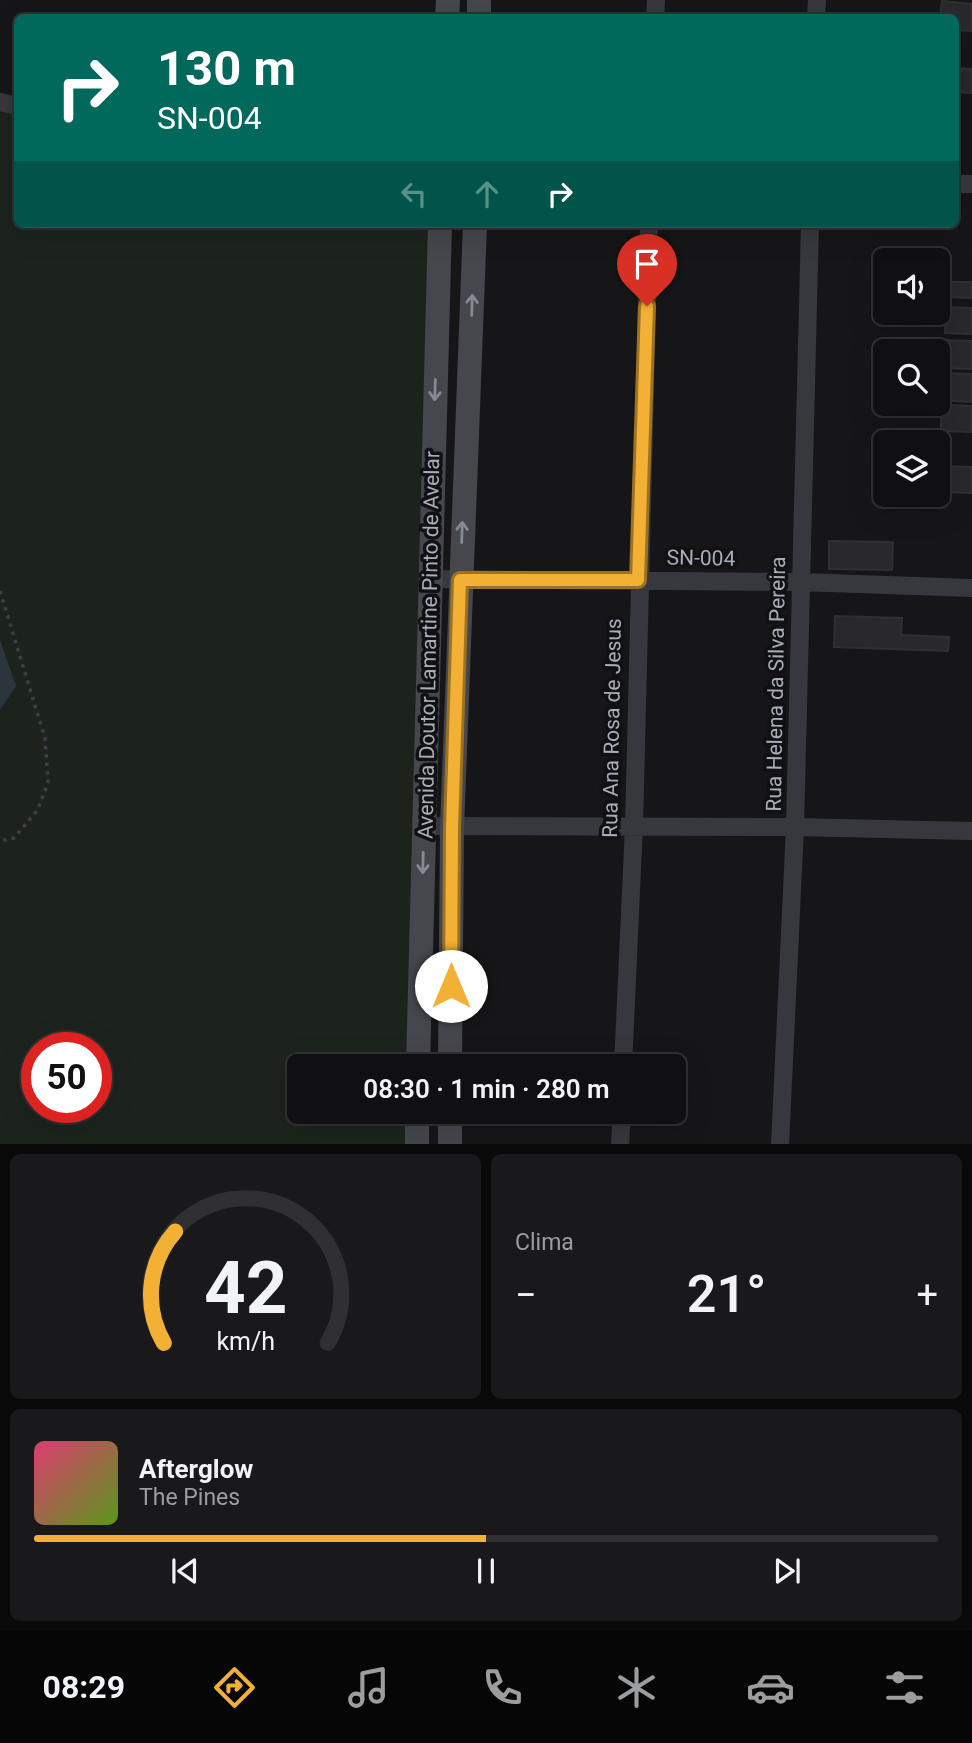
<!DOCTYPE html>
<html lang="pt">
<head>
<meta charset="utf-8">
<style>
	body { margin:0; font-family:Roboto,sans-serif; background:#19191b; color:#f1f3f6; height:100vh; display:flex; flex-direction:column; font-size:26px; white-space:nowrap }
	* { box-sizing:border-box; margin:0 }
	p { font-size:23px; color:#9c9d9f }
	.icon { flex:none; width:38px; height:38px; fill:none; stroke:currentColor; stroke-width:2; stroke-linecap:round; stroke-linejoin:round }
	.map { position:relative; height:1144px; overflow:hidden }
	.side { display:flex; flex-direction:column; gap:10px; padding:10px; background:#09090a; flex:1 }
	.side>* { flex:none }
	.top-card { position:absolute; left:14px; top:14px; width:945px; height:214px; border-radius:10px; box-shadow:0 7px 28px #0002,0 0 0 2px #303032; background:#00695c; color:#fff; overflow:hidden }
	.fabs { position:absolute; left:873px; top:248px; display:grid; gap:14px }
	.fabs a { display:grid; place-items:center; width:77px; height:77px; border-radius:10px; background:#101012; box-shadow:0 7px 28px #0002,0 0 0 2px #303032; font-size:35px }
	.speed { position:absolute; left:21px; top:1032px; display:flex; gap:14px; font-size:35px; font-weight:700; text-align:center }
	.speed>* { display:grid; place-content:center; width:91px; height:91px; border-radius:50%; background:#101012; box-shadow:0 7px 28px #0002,0 0 0 2px #303032; line-height:1 }
	.speed .limit { border:10px solid #d22; background:#fff; color:#111 }
	.pin { position:absolute; display:grid; place-items:center; width:60px; height:60px; color:#fff; margin:-72px -30px; border-radius:50% 50% 50% 0; rotate:-45deg; box-shadow:0 0 7px #0007 }
	.pin .icon { rotate:45deg }
	.me { position:absolute; width:77px; margin:-38px; rotate:0deg; stroke-linejoin:round; filter:drop-shadow(0 0 5px #0008) }
	.turn { display:flex; align-items:center; gap:24px; height:147px; padding:0 28px; font-size:32px }
	.turn .icon { width:91px; height:91px; stroke-width:2.5 }
	.turn b { display:block; font-size:49px; line-height:60px }
	.lanes { display:flex; align-items:center; height:66px; padding:0 28px; background:#0003; justify-content:center; gap:35px; direction:ltr }
	.lanes .off { opacity:.35 }
	.big { font-size:52px; font-weight:600; line-height:1.1 }
	.side .tile { flex:1; display:flex; flex-direction:column; justify-content:center; gap:10px; min-width:0; padding:0 24px; border-radius:10px; background:#19191b }
	.side .dial { align-items:center; gap:0 }
	.dial svg { height:182px; overflow:visible; fill:none; stroke:#303032; stroke-width:7; stroke-linecap:round; text-anchor:middle }
	.dial text { fill:#f1f3f6; stroke:none }
	.song { display:flex; align-items:center; gap:21px }
	.cover { width:84px; height:84px; border-radius:10px; background:linear-gradient(135deg,hsl(340 70% 55%),hsl(90 70% 35%)) }
	.played { height:7px; border-radius:4px; background:linear-gradient(90deg,#f2b134 50%,#303032 50%) }
	.keys { display:flex; justify-content:space-around; direction:ltr }
	.heat { display:flex; justify-content:space-between; align-items:center; font-size:38px; direction:ltr }
	.side .tiles { flex:1; display:grid; gap:10px; grid-template-columns:1fr 1fr }
	.tile:last-child { grid-column:span 2 }
	.trip { position:absolute; left:287px; top:1054px; width:399px; height:70px; border-radius:10px; background:#101012; box-shadow:0 7px 28px #0002,0 0 0 2px #303032; font-weight:600; line-height:70px; text-align:center }
	.menu { display:flex; height:112px; justify-content:space-around; align-items:center; background:#060607; color:#9c9d9f }
	.menu .icon { width:49px; height:49px }
	.menu .current { color:#f2b134 }
	.menu b { font-size:32px; color:#f1f3f6 }
	.map>svg:first-child { display:block }
	.green { fill:#1c231d; fill-rule:evenodd }
	.water { fill:#2c353c }
	.building { fill:#29292c; stroke:#303034; stroke-width:2 }
	.lines { fill:none; stroke-linecap:round; stroke-linejoin:round }
	.path { stroke:#3d3f44; stroke-width:3.5; stroke-dasharray:3.5 5; stroke-linecap:butt }
	.street { stroke:#37383d; stroke-width:18 }
	.secondary { stroke:#45474d; stroke-width:24 }
	.oneway { stroke:#858993 }
	.route-casing { stroke:#9d7322; stroke-width:18 }
	.route { stroke:#f2b134; stroke-width:12 }
	.labels { text-anchor:middle; stroke-width:7; stroke-linejoin:round; paint-order:stroke }
	.street-label { font-size:21px; fill:#a8adb8; stroke:#111113 }
</style>
</head>
<body>
<div class="map">
<svg width="972" height="1145" viewBox="0 0 972 1145">
	<rect width="100%" height="100%" fill="#161618"/>
	<path class="green" d="M0,107l17,4 1,113h422l-22,842h-119v45h118v33h-417zM37,1048h59v60h-59z"/>
	<path class="water" d="M0,640l16,46 -16,24z"/>
	<path class="building" d="M942,1l30,3v27l-16,-1v-12h-16z
		M956,68l16,1v24l-16,-1z
		M950,282h22v16l-22,-1z
		M946,307l26,1v26l-27,-1z
		M941,340l31,1v28l-32,-1z
		M940,373l32,1v28l-33,-2z
		M941,405l31,1v26l-31,-1z
		M938,466l34,1v26l-34,-1z
		M829,541l64,1 -1,28 -63,-1z
		M835,616l67,2 -1,17 48,2 -1,14 -114,-4z"/>
	<g class="lines">
		<path class="path" d="M0,591l45,147 3,45 -11,28 -23,27 -14,3"/>
		<path class="street" d="M655,18l1,-18
			M816,18l1,-18
			M0,102l18,4
			M956,184h16
			M429,579l372,3 171,6
			M424,826l371,1 177,4
			M623,1066l11,-240 15,-602
			M620,1145l2,-34
			M780,1145l15,-318 15,-603"/>
		<path class="secondary" d="M447,18l1,-18
			M479,18v-18
			M418,1066l22,-842
			M450,1066l2,-238 23,-604
			M417,1145v-34
			M450,1145v-34"/>
	</g>
	<defs><path id="oneway-shaft" d="M-6 0H5M1.5-3L5.5 0L1.5 3" fill="none" stroke-width="1.6" stroke-linecap="round" stroke-linejoin="round" transform="scale(1.75)"/></defs>
	<g class="oneway">
		<use href="#oneway-shaft" transform="translate(472 305) rotate(-88)"/>
		<use href="#oneway-shaft" transform="translate(435 390) rotate(92)"/>
		<use href="#oneway-shaft" transform="translate(462 532) rotate(-88)"/>
		<use href="#oneway-shaft" transform="translate(423 863) rotate(91)"/>
	</g>
	<g class="lines">
		<defs>
			<path id="route" d="M451,986l1,-158 8,-248h178l9,-274"/>
		</defs>
		<use href="#route" class="route-casing"/>
		<use href="#route" class="route"/>
	</g>
	<g class="labels">
		<g class="street-label">
			<text transform="translate(701 558) rotate(1)" y="7">SN-004</text>
			<text transform="translate(429 645) rotate(-89)" y="7">Avenida Doutor Lamartine Pinto de Avelar</text>
			<text transform="translate(776 684) rotate(-89)" y="7">Rua Helena da Silva Pereira</text>
			<text transform="translate(612 728) rotate(-89)" y="7">Rua Ana Rosa de Jesus</text>
		</g>
	</g>
</svg>
<div class="fabs">
<a><svg class="icon" aria-label="sound" viewBox="0 0 24 24"><path d="M4 9h4l5-4v14l-5-4H4zM17 9q2 3 0 6"/></svg></a>
<a><svg class="icon" aria-label="search" viewBox="0 0 24 24"><circle cx="10" cy="10" r="6"/><path d="M15 15l6 6"/></svg></a>
<a><svg class="icon" aria-label="layers" viewBox="0 0 24 24"><path d="M12 4l9 5-9 5-9-5zM3 14l9 5 9-5"/></svg></a>
</div>
<div class="speed"><div class="limit">50</div></div>
<div class="pin" style="left:647px;top:306px;background:#d93025"><svg class="icon" aria-label="arrive" viewBox="0 0 24 24"><path d="M6 21V4h12l-3 4 3 4H6"/></svg></div>
<svg class="me" style="left:451px;top:986px" viewBox="-20 -20 40 40"><circle r="19" fill="#fff"/><path d="M0-13L10 11 0 6-10 11z" fill="#f2b134"/></svg>
<div class="trip">08:30 · 1 min · 280 m</div>
<div class="top-card">
<div class="turn"><svg class="icon" aria-label="right" viewBox="0 0 24 24"><path d="M7 20v-9h11M14 6l5 5-5 5"/></svg><div><b>130 m</b>SN-004</div></div>
<div class="lanes"><svg class="icon off" aria-label="left" viewBox="0 0 24 24"><path d="M17 20v-9H6M10 6l-5 5 5 5"/></svg><svg class="icon off" aria-label="ahead" viewBox="0 0 24 24"><path d="M12 20V5M6 11l6-6 6 6"/></svg><svg class="icon" aria-label="right" viewBox="0 0 24 24"><path d="M7 20v-9h11M14 6l5 5-5 5"/></svg></div>
</div>
</div>
<section class="side">
<div class="tiles">
<div class="tile dial"><svg viewBox="0 0 100 80">
<path d="M14 69A42 42 0 1 1 86 69"/>
<path d="M14 69A42 42 0 0 1 19 20" stroke="#f2b134"/>
<text x="50" y="56" font-size="32" font-weight="700">42</text>
<text x="50" y="72" font-size="11">km/h</text>
</svg></div>
<div class="tile"><p>Clima</p>
<div class="heat"><a>−</a><b class="big">21°</b><a>+</a></div>
</div>
<div class="tile">
<div class="song"><i class="cover"></i><div><b>Afterglow</b><p>The Pines</p></div></div>
<div class="played"></div>
<div class="keys"><svg class="icon" aria-label="previous" viewBox="0 0 24 24"><path d="M18 5L8 12l10 7zM5 5v14"/></svg><svg class="icon" aria-label="pause" viewBox="0 0 24 24"><path d="M8 5v14M16 5v14"/></svg><svg class="icon" aria-label="next" viewBox="0 0 24 24"><path d="M6 5l10 7-10 7zM19 5v14"/></svg></div>
</div>
</div>
</section>
<nav class="menu">
<b>08:29</b>
<svg class="icon current" aria-label="directions" viewBox="0 0 24 24"><path d="M12 3l9 9-9 9-9-9zM9 14v-3h6M13 9l2 2-2 2"/></svg>
<svg class="icon" aria-label="music" viewBox="0 0 24 24"><path d="M9 18V5l10-2v13"/><circle cx="6" cy="18" r="3"/><circle cx="16" cy="16" r="3"/></svg>
<svg class="icon" aria-label="phone" viewBox="0 0 24 24"><path d="M5 4h4l2 5-3 2q2 4 5 5l2-3 5 2v4C11 20 4 13 5 4z"/></svg>
<svg class="icon" aria-label="climate" viewBox="0 0 24 24"><path d="M12 3v18M4 7l16 10M4 17L20 7"/></svg>
<svg class="icon" aria-label="car" viewBox="0 0 24 24"><path d="M5 17H2v-5l4-1 3-4h7l3 4 3 1v5h-3M9 17h6M6 11h13"/><circle cx="7" cy="17" r="2"/><circle cx="17" cy="17" r="2"/></svg>
<svg class="icon" aria-label="filters" viewBox="0 0 24 24"><path d="M4 7h16M4 17h16"/><circle cx="9" cy="7" r="2"/><circle cx="15" cy="17" r="2"/></svg>
</nav>
</body>
</html>
